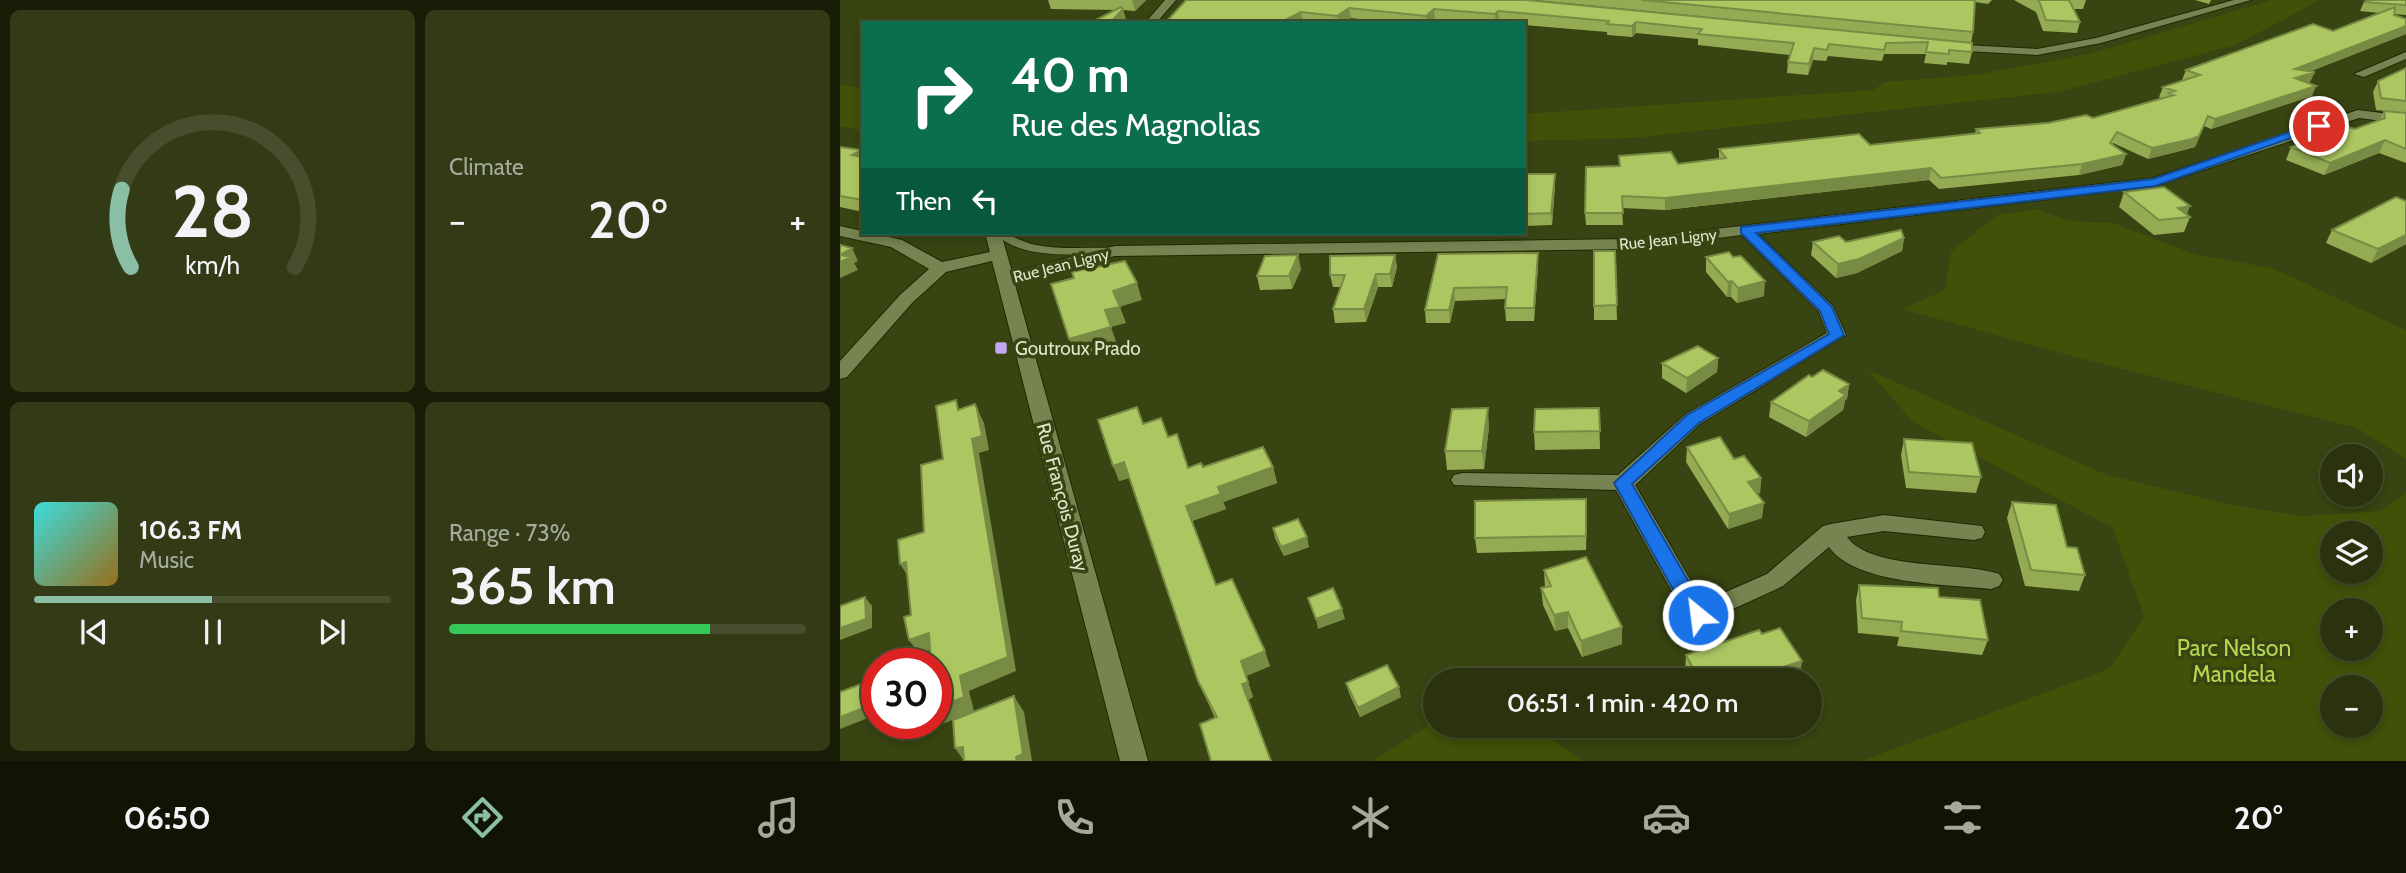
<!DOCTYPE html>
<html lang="en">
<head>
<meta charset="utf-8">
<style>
	body { margin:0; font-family:Cabin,sans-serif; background:#323b16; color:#f1f3f6; height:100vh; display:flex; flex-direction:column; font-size:26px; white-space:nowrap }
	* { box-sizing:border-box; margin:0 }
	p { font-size:23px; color:#a5aa9d }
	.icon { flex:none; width:38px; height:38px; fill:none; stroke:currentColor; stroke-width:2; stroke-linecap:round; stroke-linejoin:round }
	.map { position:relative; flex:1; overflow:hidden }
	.details { display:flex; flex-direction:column; gap:10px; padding:10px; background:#171c07; width:840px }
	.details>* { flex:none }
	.top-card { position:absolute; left:21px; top:21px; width:665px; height:214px; border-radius:0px; box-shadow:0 4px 10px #0003,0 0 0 2px #464e2e; background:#0b6e4f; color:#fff; overflow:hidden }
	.buttons { position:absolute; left:1480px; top:444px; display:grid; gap:14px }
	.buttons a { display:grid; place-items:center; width:63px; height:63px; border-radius:50%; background:#2a330d; box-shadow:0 4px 10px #0003,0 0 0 2px #464e2e; font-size:35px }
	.speed { position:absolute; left:21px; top:648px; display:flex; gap:14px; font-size:35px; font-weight:700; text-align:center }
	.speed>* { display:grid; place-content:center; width:91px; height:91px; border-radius:50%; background:#2a330d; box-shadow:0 4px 10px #0003,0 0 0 2px #464e2e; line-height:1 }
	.speed .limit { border:10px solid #d22; background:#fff; color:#111 }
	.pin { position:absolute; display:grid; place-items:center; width:60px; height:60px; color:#fff; margin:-30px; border:4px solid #fff; border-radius:50%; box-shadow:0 2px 7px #0007 }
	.me { position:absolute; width:77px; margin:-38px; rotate:331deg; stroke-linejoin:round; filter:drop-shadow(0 0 5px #0008) }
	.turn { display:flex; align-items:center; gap:24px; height:147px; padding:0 35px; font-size:32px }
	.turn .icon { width:91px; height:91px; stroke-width:2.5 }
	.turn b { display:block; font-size:49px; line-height:60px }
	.then { display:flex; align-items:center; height:66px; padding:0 35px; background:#0003; gap:14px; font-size:26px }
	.big { font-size:52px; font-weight:600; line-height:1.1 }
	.details .card { flex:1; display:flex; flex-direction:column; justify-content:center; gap:10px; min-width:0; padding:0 24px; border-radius:10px; background:#323b16 }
	.details .dial { align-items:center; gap:0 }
	.dial svg { height:182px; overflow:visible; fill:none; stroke:#464e2e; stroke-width:7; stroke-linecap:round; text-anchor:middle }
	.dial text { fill:#f1f3f6; stroke:none }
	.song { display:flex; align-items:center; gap:21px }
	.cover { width:84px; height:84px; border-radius:10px; background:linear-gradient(135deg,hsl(180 70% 55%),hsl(40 70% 35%)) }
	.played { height:7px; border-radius:4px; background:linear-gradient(90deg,#8abfa5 50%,#464e2e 50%) }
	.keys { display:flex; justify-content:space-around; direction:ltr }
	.heat { display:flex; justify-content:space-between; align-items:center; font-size:38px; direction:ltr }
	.charge { height:10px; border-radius:5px; background:linear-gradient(90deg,#34c759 73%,#464e2e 0) }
	.details .tiles { flex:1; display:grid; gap:10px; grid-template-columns:repeat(2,1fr) }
	.trip { position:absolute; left:583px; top:668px; width:399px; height:70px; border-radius:35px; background:#2a330d; box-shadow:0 4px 10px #0003,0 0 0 2px #464e2e; font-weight:600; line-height:70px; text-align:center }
	.tab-bar { display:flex; height:112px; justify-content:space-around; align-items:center; background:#111405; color:#a5aa9d }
	.tab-bar .icon { width:49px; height:49px }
	.tab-bar .active { color:#8abfa5 }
	.tab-bar b { font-size:32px; color:#f1f3f6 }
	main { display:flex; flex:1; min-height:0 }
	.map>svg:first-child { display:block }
	.green { fill:#415108; fill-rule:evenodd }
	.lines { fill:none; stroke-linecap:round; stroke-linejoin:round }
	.service-casing { stroke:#202903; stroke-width:2 }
	.minor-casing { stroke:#202903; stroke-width:2 }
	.service { fill:#758451; fill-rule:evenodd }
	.minor { fill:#758451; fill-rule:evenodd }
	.wall { fill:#94ab53 }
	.shaded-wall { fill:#788b44 }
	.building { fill:#acc761; stroke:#788b44; stroke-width:2 }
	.route { fill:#1a73e8; stroke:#114b97; stroke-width:2 }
	.poi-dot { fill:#c4a7f1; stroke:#384411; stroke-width:2.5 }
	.labels { text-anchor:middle; stroke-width:7; stroke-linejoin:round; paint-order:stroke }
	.far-street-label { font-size:16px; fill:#dee7cc; stroke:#384411 }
	.poi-label { font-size:19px; fill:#dee7cc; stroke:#384411; text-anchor:start }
	.street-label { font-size:19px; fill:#dee7cc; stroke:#384411 }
	.near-park-label { font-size:23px; fill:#b4d650; stroke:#384411 }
</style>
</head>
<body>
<main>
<section class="details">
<div class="tiles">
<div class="card dial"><svg viewBox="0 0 100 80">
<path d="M14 69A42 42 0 1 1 86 69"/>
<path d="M14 69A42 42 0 0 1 10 35" stroke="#8abfa5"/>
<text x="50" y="56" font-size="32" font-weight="700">28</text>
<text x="50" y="72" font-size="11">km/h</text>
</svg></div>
<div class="card"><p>Climate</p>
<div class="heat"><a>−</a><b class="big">20°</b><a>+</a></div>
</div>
<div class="card">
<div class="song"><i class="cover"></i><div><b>106.3 FM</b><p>Music</p></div></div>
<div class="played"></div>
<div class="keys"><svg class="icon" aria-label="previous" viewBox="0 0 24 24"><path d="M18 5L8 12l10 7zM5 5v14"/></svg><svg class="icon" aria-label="pause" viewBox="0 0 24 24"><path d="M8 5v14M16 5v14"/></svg><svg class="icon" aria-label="next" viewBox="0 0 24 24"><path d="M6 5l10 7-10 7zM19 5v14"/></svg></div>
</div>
<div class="card"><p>Range · 73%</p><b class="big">365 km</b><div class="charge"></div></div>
</div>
</section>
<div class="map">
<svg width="1566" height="761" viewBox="0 0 1566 761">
	<rect width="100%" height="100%" fill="#384411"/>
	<path class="green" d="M1432,0h48l-84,45 -178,47 -425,46 -109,3v-27l350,-24 10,-8 91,-7 114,-21z
		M0,84l23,5v42l-23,-5z
		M1196,209l33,12 44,2 84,32 75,13 134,62v129l-49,-31 -278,-70 -177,-49 43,-19 6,-38 46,-37z
		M1028,370l239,105 125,30 69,11 80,-5 25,-19v269h-545l248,-92 35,-52 -31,-89 -200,-106zM1493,534h38v38h-38zM1493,611h38v38h-38zM1493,688h38v38h-38z
		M595,721v5h99l48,35h-209z"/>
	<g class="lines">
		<defs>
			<path id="service" d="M154,233c15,-1 27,9 42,12 26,5 53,2 79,3l5,3 -5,3c-38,-1 -91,8 -121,-21z"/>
			<path id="minor" d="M325,0h11l-20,23h-11z
				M1394,0h17l-150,43 -64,12 -90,-5 -6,-3 6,-3 90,5 59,-11z
				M1566,52v7l-42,18 -10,-3z
				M1518,110l48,6v8l-47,-6 -204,68 -397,48 75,72 13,29 -146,89 -65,61 68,117 64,-28 56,-48 8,-2 53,-9 98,11 3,6 -3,6 -8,2 -90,-9 -37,6c25,34 114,24 152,37l4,6 -4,6 -8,3c-44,-5 -135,-4 -162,-42l-46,39 -85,39 -9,-3 -73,-132 -162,-5 -3,-5 3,-5 8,-2 156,2 68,-61 141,-81 -8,-21 -77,-77 -113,14 -514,7 -101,25 134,480h-28l-128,-500 -46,11 -34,31 -65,74 -7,2v-18l60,-66 29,-26 -38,-22 -51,-11v-10l62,14 40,22 48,-10 -5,-19h16l11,39 103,-26 514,-7 524,-61z"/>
		</defs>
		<use href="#service" class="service-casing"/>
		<use href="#minor" class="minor-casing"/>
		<use href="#service" class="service"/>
		<use href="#minor" class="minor"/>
	</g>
	<path class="wall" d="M208,0h98l-11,11 -12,-1 3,10 -2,3h-34l25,-13 -64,-1z
		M346,0h340l316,30 -307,-30h457l-4,4 -13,-2 -2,30 -2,11 1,9 -3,12 -22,-2v3l-23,-2 2,-9h-42l-2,7 -54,-5 -2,5 -13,-1 -5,15 -21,-2 1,-11 2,-7 -92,-10v-6l-62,-6 -4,4 -25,-2v-3l-83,-7v-2h-57l-32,-3 -3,3h-40l-41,-5 -7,5h-179z
		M1174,0h72l-3,9h-9l6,13 -3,11 -34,-2 -7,-19z
		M1355,0h16l-2,4z
		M1566,0v15l-12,-1v1l12,19 -95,37 -1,11 -2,1 4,13 -101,33 -7,-3 -9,21 -7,2 -40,10 -35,-16 -1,2 14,9 -4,11 -43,10 -140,14 -10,-9 -264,30 -43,-2 1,17h-37l-1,-12 35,-47 -1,-10 59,8 41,-5v-10l151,-4 105,-11 1,-5 117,-11 69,-19 -3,-2 4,-10 21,-6 -2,-1 4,-10 147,-39 46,-18 -19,-2 4,-9z
		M1566,68v95l-27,-10 -55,22 -38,-15 5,-13 64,-18 25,-9 4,-9 20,2 -28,-3 -3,-18 5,-11z
		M0,147l22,3 1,2v60l-23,-5z
		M684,174h31v11l-3,40 -28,1z
		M1284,192l63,22 3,3 -6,15 -30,3 -35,-28z
		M1492,230l74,14 -35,19 -45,-20z
		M1064,238l-2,13 -45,22 -21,5 -25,-23 2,-13h33z
		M754,251h21l2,69h-23z
		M698,253v13l-4,55h-28l-1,-13 1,-9 -51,2 -5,22h-24l-1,-13 13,-56z
		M555,255l2,12 -5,20h-14l-12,35 -31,1 -2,-14 7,-22h-7l-3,-12z
		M866,257l58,39 -27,7 -6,-6h-4l-21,-25z
		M461,269l-9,20 -32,1 -3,-14z
		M878,358l-1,14 -31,21 -24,-15v-15z
		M972,377l37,7 -2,15 -2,1 -2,10 -37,27 -37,-20 2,-15z
		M759,408l1,41 -65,1 -1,-18z
		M303,424l25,13 20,31 85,-1 4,16 -54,19 3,7 -34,12 24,64 54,81 -24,10 7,21 -38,21 -17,-37 -69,-203 -10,3z
		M649,427l-5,42 -37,1 -2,-19z
		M1064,439l77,38 -5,16 -70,-5 -5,-33z
		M847,447l47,12 27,19 -1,15 -3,1 5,24 -34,11 -42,-67z
		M1172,502l55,45 18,28 -6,16 -54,-5 -18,-68z
		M747,513l-1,37 -109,3 -2,-15z
		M433,528l36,19 -25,9 -9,-18z
		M704,570l78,74 -40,13 -14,-29 -13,3 -12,-26 -2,-17 4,-1z
		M1019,585l80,12 49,43 -6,15 -85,-9 2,-9 -41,-4 -2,-33z
		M922,634l40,27 -3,17 -9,3h-101l-4,-8 1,-18z
		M506,683l55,14 -41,20 -11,-24z"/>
	<path class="shaded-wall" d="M292,0h14l-11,11z
		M509,8l2,10 -7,5h-6l-1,-7z
		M283,9l3,11 -2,3h-14z
		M594,9l1,11 -3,3h-5l-1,-7z
		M658,11l1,11 -3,1 -1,-9z
		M461,12l2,11h-24z
		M796,22v11l-4,4v-11z
		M1566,26v8l-115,45 4,-10z
		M974,48l-1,12 -5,15 1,-11z
		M1475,72l-5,10 -19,6 4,-10z
		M1476,86l-4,10 -101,33 4,-10z
		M1368,116l-13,31 -47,12 4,-11z
		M1545,140l-6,13 -55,22 6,-12z
		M22,150l1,2v13l-11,-10z
		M1286,154l-4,11 -43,10 3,-11z
		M1091,168l-2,12 -264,30v-12z
		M715,174v11l-3,40 -1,-12z
		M1350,206l-4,11 -8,-9z
		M1566,235v9l-35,19 7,-14z
		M1064,238l-2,13 -45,22 -21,5 2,-14z
		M12,248l6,13 -4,2 4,7 -18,8v-23z
		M698,253v13l-4,55v-13z
		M458,255l3,14 -9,20 -3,-13z
		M555,255l2,12 -5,20 -2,-13z
		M536,274l2,13 -12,35 -2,-13z
		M892,281l-1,16h-4l1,-15z
		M925,281l-1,15 -27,7 1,-15z
		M297,283l5,17 -23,7 -6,-16z
		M614,288l1,13 -5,22 -1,-13z
		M280,307l6,16 -15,4 -6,-17z
		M271,327l6,17 -41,12 -7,-17z
		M878,358l-1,14 -31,21 1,-15z
		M1009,384l-2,15 -2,1 -2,10 -37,27 3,-16 30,-30z
		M135,404l9,19 5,27 -10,3 37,218 -47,20 5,20 -46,19 -6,-7h14v-15l24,-32 12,-237z
		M648,408l1,19 -5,42 -2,-18z
		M284,462l6,16 -11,3 -6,-15z
		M433,467l4,16 -54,19 3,7 -34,12 -6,-15 32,-19z
		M921,478l-1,15 -13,4 1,-15z
		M924,503l-2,15 -34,11 1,-15z
		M467,537l2,10 -25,9 -3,-9z
		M66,562l3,16 -9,-14z
		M25,597l7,9v22l-32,12v-12z
		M502,609l3,10 -27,10 -2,-10z
		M728,612v16l-13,3 -1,-16z
		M782,627v17l-40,13 -1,-16z
		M89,633l9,14 -19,7 -10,-14z
		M425,651l5,15 -24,10 7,21 -5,3 -6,-16 -1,-23z
		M962,661l-3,17 -9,3h-51z
		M29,681l7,9v25l-36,14v-12z
		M559,687l2,10 -41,20 -2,-9z
		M174,696l10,16 8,49h-15z
		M123,747l1,14 -9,-13z"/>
	<path class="building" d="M346,0h340l446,43v9l-23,-2v4l-23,-2 2,-10 -42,1 -2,7 -55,-6 -2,6 -13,-2 -5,16 -21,-2 6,-19 -96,-9 4,-5 -66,-7 -4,4 -25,-2 2,-3 -111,-10 -3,3 -61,-5 -8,7 -77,-8 -12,8 -36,-4 -22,11h-114z
		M802,0h333l-2,32z
		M1197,0h32l11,22 -34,-2 -7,-19z
		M1530,0h36v5l-42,-3z
		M281,7l2,2 -13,14h-20z
		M1555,7l-1,8 12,4v7l-111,43 20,3 -20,6 21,8 -101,33 -7,-3 -9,20 -7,3 -40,9 -35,-16 -7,11 16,11 -44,10 -141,14 -10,-10 -266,30 -43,-2 1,17h-38l1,-46 34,-1 -1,-10 52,-4 7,12 48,-6 -7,-9 140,-15 11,11 110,-12 -4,-4 72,-6 38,-8 7,3 81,-23 -5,-2 6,-2 -12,-4 37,-12 -14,-5 127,-46 20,7z
		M1566,68v33l-25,-3 -3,-17z
		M1544,111l22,2v36l-21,-9 -55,23 -39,-16 57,-20 7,2 30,-11z
		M0,147l22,3 -10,5 11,2v43l-23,-4z
		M684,174h31l-4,39 -27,1z
		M1324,187l26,19 -12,2 12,9 -31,3 -35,-28z
		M1556,197l10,4v34l-28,14 -46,-19z
		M1061,230l3,8 -45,21 -21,5 -25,-22 26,-6 7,6z
		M0,245l12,3 -12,7z
		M754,251h21l2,54 -23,1z
		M889,252l4,5 8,-1 24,25 -27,7 -6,-7 -4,1 -22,-25z
		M698,253l-4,55h-29l2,-21 -53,1 -5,22h-24l13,-56z
		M0,255l11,2 -11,5z
		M458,255l-9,21h-32l8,-20z
		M555,255l-5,19h-14l-12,35h-31l12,-34h-15v-19z
		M285,261l12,22 -24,8 7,16 -15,3 6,17 -42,12 -18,-55 23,-6 -2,-6z
		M858,346l20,12 -31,20 -25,-15z
		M983,370l26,14 -10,7 7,4 -37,26 -38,-19 38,-27 3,2z
		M116,400l2,10 17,-6 2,5 5,27 -10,3 36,218 -48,19 4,21 -28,11v-45h-5l-2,-30 -20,7 -5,-23 7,-2 -5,-53 -6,2 -2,-24 26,-8 -3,-67 22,-6 -7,-53z
		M297,407l6,17 18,-6 7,19 9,-3 11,34 13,-5 2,4 60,-20 10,20 -55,20 3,7 -35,12 30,79 16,-6 33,72 -24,10 7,21 -6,2 29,77h-60l-11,-37 17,-7 -19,-36 -74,-219 -11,4 -15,-46z
		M648,408l-6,43h-37l7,-42z
		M759,408l1,23 -66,1 1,-23z
		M880,437l14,22 10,-3 17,22 -13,4 16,21 -35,11 -42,-67z
		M1064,439l68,4 9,34 -72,-5z
		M746,499v37l-111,2v-37z
		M1172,502l44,3 11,42 10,1 8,27 -54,-5z
		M458,519l9,18 -26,10 -8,-19z
		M746,557l36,70 -41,14 -13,-29 -14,3 -13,-27 10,-2 -7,-16z
		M1019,585l79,3 1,9 41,3 8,40 -87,-9 1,-9 -40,-4z
		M493,588l9,21 -26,10 -8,-21z
		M25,597l1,22 -26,9v-22z
		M940,628l22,33 -63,20h-39l-14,-26 73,-25 3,4z
		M547,665l12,22 -41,21 -12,-25z
		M29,681v25l-29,11v-25z
		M174,696l9,58 -7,3 1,4h-53l-1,-14 -8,1 -2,-28z"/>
	<path class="route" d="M1476,123l9,3 -170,60 -399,47 76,74 12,28 -145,88 -67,61 76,131 -3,5h-15l-76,-137 73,-68 142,-81 -9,-23 -79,-78v-6l412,-48z"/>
	<rect class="poi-dot" x="154" y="341" width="14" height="14" rx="3.5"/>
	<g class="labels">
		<g class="far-street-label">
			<text transform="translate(828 239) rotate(-6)" y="6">Rue Jean Ligny</text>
			<text transform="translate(221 265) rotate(-14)" y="6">Rue Jean Ligny</text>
		</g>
		<g class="poi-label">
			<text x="175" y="355">Goutroux Prado</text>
		</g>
		<g class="street-label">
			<text transform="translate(223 497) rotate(75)" y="7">Rue François Duray</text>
		</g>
		<g class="near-park-label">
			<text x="1394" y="656">Parc Nelson<tspan x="1394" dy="26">Mandela</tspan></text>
		</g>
	</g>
</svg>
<div class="buttons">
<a><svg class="icon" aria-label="sound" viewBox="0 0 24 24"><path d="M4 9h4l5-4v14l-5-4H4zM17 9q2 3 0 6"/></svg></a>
<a><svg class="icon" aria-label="layers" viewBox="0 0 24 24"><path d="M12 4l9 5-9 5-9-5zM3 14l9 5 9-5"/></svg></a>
<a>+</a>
<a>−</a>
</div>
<div class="speed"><div class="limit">30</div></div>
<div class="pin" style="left:1479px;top:126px;background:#d93025"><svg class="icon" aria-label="arrive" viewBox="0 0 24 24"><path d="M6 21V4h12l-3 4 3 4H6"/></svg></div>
<svg class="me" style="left:858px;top:615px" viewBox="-20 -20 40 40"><circle r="17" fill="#1a73e8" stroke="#fff" stroke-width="3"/><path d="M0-11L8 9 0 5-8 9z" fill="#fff"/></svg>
<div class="trip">06:51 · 1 min · 420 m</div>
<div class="top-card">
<div class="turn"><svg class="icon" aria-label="right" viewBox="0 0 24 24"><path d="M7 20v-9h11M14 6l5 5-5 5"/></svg><div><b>40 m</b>Rue des Magnolias</div></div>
<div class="then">Then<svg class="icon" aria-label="left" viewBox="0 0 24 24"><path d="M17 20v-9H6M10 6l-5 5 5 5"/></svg></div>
</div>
</div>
</main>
<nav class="tab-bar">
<b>06:50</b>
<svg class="icon active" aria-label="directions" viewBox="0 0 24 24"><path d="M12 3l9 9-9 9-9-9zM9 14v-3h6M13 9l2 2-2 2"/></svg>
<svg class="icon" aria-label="music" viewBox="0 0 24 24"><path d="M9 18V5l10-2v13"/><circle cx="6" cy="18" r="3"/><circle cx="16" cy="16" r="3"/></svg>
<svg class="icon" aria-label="phone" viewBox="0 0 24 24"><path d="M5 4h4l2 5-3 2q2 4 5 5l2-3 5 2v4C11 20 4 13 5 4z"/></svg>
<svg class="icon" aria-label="climate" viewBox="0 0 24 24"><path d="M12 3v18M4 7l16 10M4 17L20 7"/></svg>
<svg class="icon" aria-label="car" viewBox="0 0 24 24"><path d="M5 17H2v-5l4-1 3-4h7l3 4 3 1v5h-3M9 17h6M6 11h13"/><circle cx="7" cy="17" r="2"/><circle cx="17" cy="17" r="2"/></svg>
<svg class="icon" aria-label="filters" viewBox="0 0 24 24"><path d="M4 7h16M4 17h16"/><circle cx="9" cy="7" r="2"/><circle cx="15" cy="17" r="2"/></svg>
<b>20°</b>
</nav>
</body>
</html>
